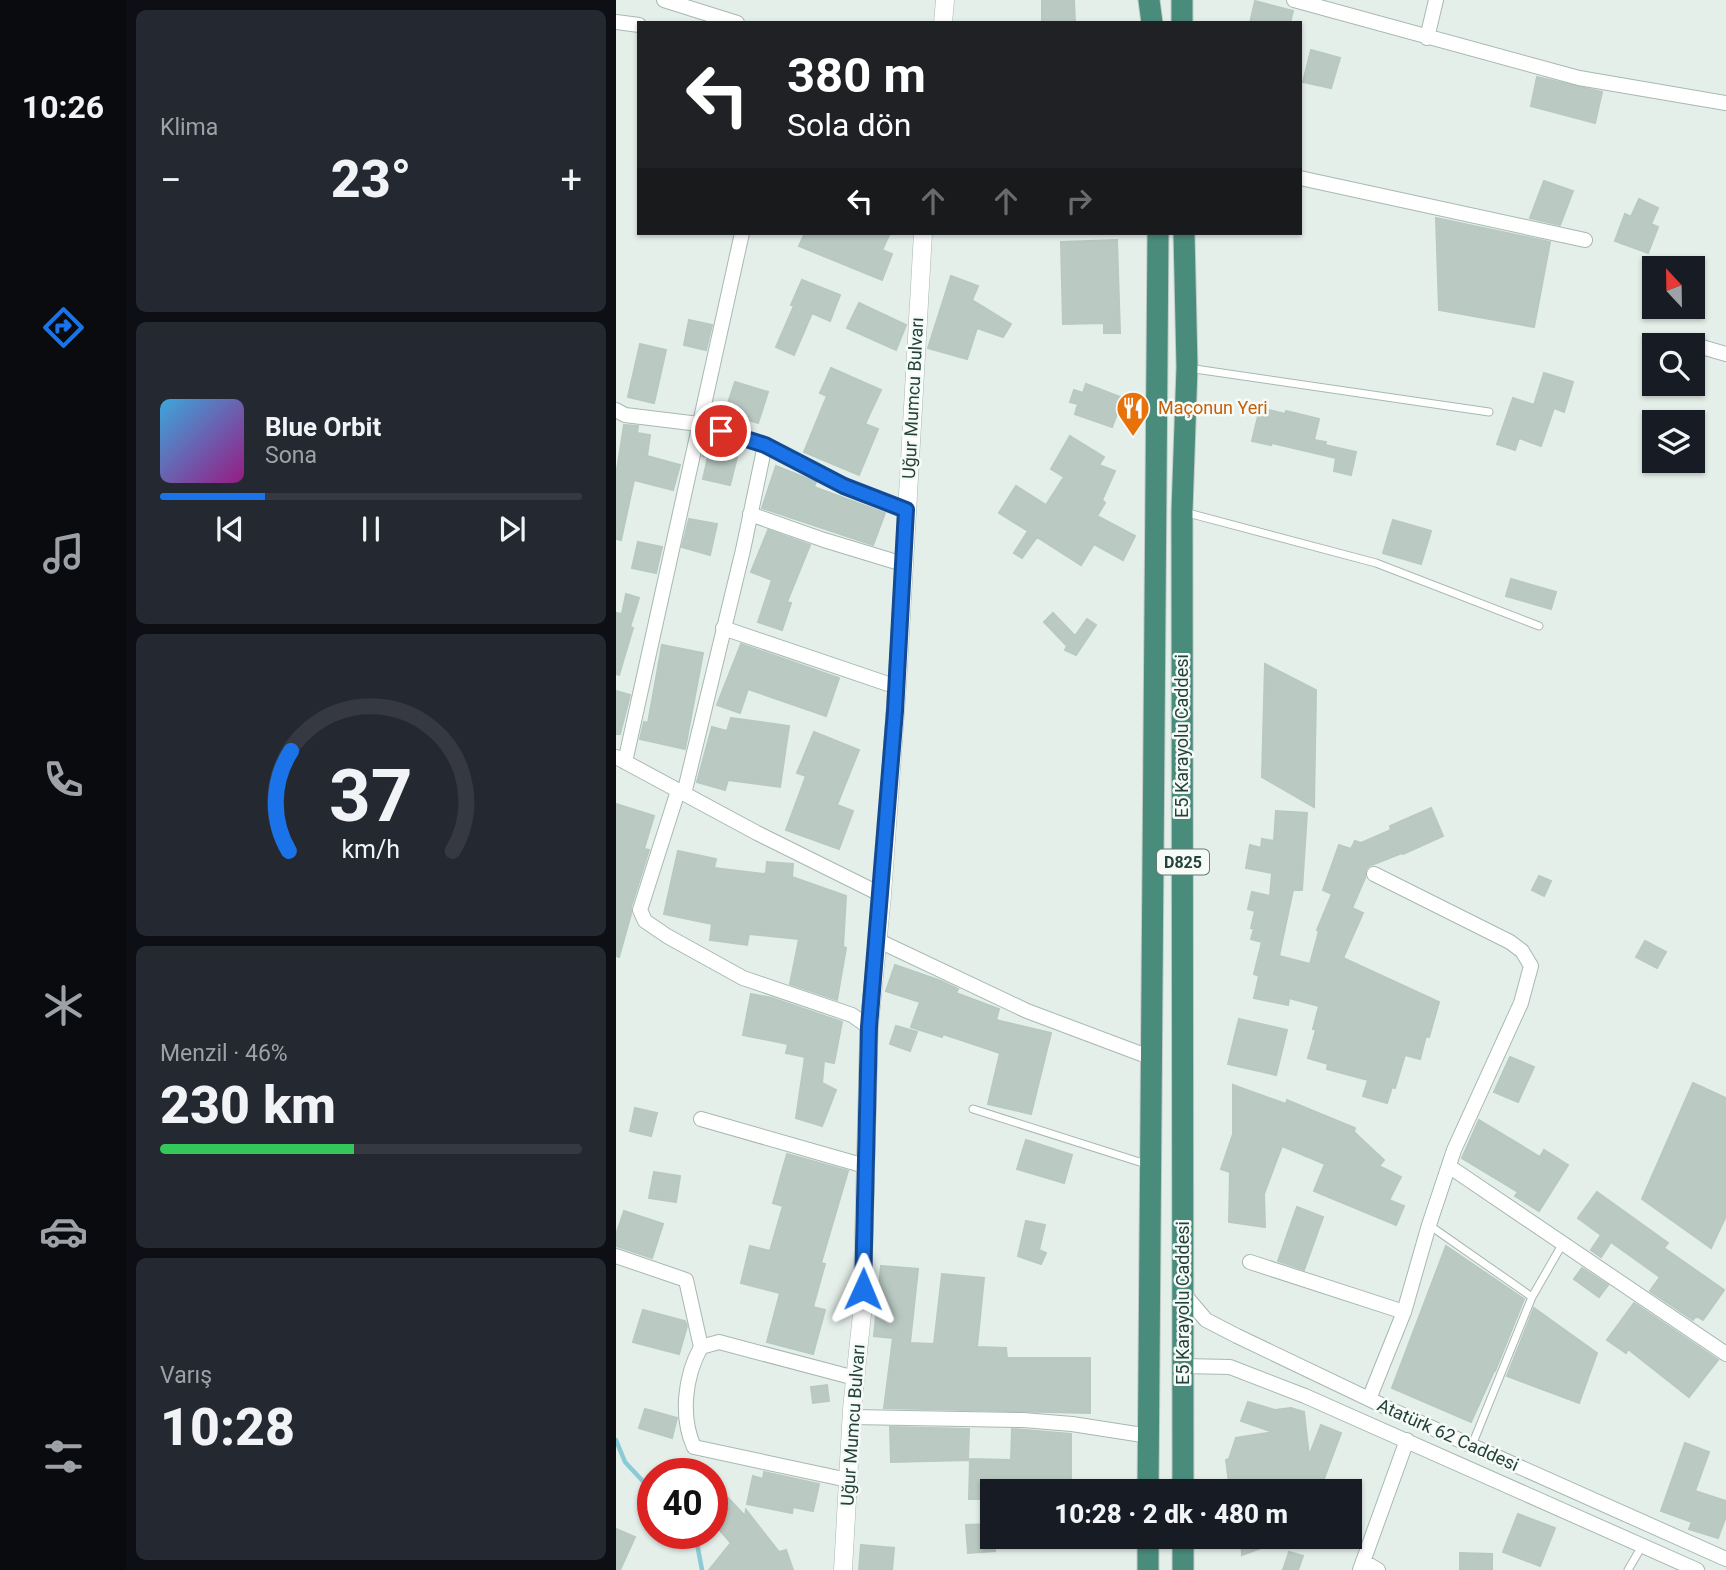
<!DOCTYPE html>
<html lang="tr">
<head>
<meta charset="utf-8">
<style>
	body { margin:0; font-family:Roboto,sans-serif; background:#242831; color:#f1f3f6; height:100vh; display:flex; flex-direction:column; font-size:26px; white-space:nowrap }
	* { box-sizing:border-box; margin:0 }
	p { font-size:23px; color:#9ea1a6 }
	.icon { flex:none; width:38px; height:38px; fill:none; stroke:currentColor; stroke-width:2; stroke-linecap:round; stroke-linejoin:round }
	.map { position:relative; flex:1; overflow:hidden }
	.details { display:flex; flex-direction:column; gap:10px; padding:10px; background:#0d0f14; width:490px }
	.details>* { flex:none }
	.top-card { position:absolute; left:21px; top:21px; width:665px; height:214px; border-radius:0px; box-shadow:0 2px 5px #0004; background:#202124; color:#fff; overflow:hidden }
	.needle { width:46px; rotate:338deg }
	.fabs { position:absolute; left:1026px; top:256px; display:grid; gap:14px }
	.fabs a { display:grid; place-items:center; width:63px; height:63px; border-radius:0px; background:#171b24; box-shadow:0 2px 5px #0004; font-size:35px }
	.speed { position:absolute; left:21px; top:1458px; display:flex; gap:14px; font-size:35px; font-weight:700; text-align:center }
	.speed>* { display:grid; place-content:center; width:91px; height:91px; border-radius:50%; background:#171b24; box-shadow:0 2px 5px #0004; line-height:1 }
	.speed .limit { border:10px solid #d22; background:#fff; color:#111 }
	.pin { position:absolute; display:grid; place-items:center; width:60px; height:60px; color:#fff; margin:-30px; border:4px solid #fff; border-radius:50%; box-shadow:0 2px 7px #0007 }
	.me { position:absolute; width:77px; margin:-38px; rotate:1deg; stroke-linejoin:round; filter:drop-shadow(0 0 5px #0008) }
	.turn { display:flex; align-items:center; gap:24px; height:147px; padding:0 35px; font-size:32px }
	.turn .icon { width:91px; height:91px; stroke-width:2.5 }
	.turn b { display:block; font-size:49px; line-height:60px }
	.lanes { display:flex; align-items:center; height:66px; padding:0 35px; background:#0003; justify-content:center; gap:35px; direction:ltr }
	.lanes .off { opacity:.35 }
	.big { font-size:52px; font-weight:800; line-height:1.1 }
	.details .tile { flex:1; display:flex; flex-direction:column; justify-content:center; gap:10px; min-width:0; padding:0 24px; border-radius:10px; background:#242831 }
	.details .dial { align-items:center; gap:0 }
	.dial svg { height:182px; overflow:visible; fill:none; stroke:#363941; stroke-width:7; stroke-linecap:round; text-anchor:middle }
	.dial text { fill:#f1f3f6; stroke:none }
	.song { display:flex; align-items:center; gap:21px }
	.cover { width:84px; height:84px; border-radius:10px; background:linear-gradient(135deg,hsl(200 70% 55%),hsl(310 70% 35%)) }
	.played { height:7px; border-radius:4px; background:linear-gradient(90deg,#1a73e8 25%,#363941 25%) }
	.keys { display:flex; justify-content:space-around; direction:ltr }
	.heat { display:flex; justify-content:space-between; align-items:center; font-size:38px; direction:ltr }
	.charge { height:10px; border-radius:5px; background:linear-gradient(90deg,#34c759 46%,#363941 0) }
	.trip { position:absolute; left:364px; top:1479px; width:382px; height:70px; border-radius:0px; background:#171b24; box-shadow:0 2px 5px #0004; font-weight:800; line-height:70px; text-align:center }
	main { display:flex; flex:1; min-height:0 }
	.tab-bar { display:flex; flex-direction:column; width:126px; justify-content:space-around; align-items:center; background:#090b0e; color:#9ea1a6 }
	.tab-bar .icon { width:49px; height:49px }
	.tab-bar .active { color:#1a73e8 }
	.tab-bar b { font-size:32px; color:#f1f3f6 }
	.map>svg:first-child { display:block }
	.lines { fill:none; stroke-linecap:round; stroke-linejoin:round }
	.stream { stroke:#8bcbd6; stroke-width:4.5 }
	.building { fill:#bacac3; stroke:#b7c9c1; stroke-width:2 }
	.service-casing { stroke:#a7b8b2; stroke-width:9 }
	.minor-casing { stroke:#a7b8b2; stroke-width:16 }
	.tertiary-casing { stroke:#a7b8b2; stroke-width:19 }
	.trunk-casing { stroke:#c1cac8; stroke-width:23 }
	.service { stroke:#fff; stroke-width:7 }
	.minor { stroke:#fff; stroke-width:14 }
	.tertiary { stroke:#fff; stroke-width:18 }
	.trunk { stroke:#4a8c7c; stroke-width:21 }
	.route-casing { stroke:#114b97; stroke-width:18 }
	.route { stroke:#1a73e8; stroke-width:12 }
	.labels { text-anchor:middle; stroke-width:5; stroke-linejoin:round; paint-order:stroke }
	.shield { fill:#f6fbf8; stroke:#627a73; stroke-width:2 }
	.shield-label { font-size:16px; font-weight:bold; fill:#23423a }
	.street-label { font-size:18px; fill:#23423a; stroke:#f6fbf8 }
	.food-label { font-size:18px; fill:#c56008; stroke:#f6fbf8; text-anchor:start }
</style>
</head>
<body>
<main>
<nav class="tab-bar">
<b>10:26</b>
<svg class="icon active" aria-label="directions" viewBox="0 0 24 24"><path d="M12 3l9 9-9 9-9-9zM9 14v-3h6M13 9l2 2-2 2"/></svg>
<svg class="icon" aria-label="music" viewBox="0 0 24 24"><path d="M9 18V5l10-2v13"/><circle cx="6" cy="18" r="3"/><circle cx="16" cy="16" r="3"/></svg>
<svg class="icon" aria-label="phone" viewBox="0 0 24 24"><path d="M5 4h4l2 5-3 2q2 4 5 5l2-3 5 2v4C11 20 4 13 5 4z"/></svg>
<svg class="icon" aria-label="climate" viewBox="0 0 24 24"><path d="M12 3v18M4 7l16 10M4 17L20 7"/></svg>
<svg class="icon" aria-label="car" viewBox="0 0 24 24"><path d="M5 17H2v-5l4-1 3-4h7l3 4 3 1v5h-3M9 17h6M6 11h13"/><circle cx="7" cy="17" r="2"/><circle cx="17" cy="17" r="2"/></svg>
<svg class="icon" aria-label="filters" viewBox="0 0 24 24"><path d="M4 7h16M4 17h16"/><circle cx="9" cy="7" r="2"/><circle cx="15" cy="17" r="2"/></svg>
</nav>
<section class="details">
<div class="tile"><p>Klima</p>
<div class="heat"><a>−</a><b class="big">23°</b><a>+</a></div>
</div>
<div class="tile">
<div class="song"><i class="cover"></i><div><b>Blue Orbit</b><p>Sona</p></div></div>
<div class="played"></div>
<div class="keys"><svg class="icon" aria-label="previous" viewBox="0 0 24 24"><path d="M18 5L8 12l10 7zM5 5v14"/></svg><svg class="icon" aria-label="pause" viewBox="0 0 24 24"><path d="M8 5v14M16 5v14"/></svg><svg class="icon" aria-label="next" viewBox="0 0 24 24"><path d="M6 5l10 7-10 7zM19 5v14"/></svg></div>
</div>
<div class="tile dial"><svg viewBox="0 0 100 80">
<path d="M14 69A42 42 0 1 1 86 69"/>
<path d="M14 69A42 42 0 0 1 15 25" stroke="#1a73e8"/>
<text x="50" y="56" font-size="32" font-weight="700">37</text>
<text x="50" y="72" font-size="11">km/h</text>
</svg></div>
<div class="tile"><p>Menzil · 46%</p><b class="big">230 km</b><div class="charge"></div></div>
<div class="tile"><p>Varış</p><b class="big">10:28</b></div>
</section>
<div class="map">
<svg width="1110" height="1570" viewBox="0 0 1110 1570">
	<rect width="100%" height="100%" fill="#e5efea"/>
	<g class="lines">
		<path class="stream" d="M0,1440l9,22 28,30
			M75,1533l5,5 6,32"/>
	</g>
	<path class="building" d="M426,0h32l1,23h-33z
		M639,1l38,10 -3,12h-40z
		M695,50l29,8 -9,30 -28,-6z
		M921,77l65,15 -7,31 -64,-17z
		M928,181l29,10 -13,34 -30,-7z
		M1023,199l19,9 -7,16 7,3 -10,26 -33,-12 10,-27 6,3z
		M820,218l114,24 -16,85 -95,-17z
		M189,233h85l-8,17 10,4 -10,26 -83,-34z
		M501,240l3,93h-16v-10l-41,1 -2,-82z
		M335,276l27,10 -6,14 39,24 -8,13 -26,-9 -10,31 -39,-11z
		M186,280l38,15 -10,26 -18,-8 -18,42 -18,-8 18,-41 -3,-1z
		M243,303l47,22 -10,25 -49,-22z
		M73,320l23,5 -6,25 -22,-5z
		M24,344l26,6 -12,53 -26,-6z
		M215,368l50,22 -16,34 13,5 -19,46 -55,-23 23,-56 -7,-3z
		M928,373l29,9 -9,30 -10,-4 -13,38 -22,-8 -4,12 -18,-6 16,-46 21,7z
		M119,382l33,10 -10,31 -33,-11z
		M470,384l37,14 -11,29 -37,-13 3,-10 -8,-2 4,-12 9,3z
		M644,408l25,6 1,-3 33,8 -5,21 12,2 -1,3 31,7 -5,23 -17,-4 2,-13 -64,-15 -1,2 -19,-4z
		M8,425l14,1 -1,7 13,2 -3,21 33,9 -7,25 -39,-10 -13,60 -5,-1v-63z
		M454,436l34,21 -5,8 16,6 -13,29 3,3 -8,13 38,20 -12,24 -29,-16 -13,21 -44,-28 -15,21 -8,-5 14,-22 -29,-18 17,-27 30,19 18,-28 -13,-8z
		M90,439l28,7 -2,9 5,2 -7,28 -27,-6 5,-22 -5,-1z
		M160,466l40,16 -2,5 71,26 -12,32 -111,-37z
		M73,519l28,5 -7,31 -28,-8z
		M777,520l38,11 -10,33 -38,-11z
		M152,530l42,15 -23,57 4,1 -9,27 -24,-8 14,-42 -21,-8z
		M22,542l24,5 -6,26 -24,-5z
		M895,579l45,13 -5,17 -45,-13z
		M10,594l13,4 -9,29 3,1 -14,47 -3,-1v-61l6,1z
		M437,613l22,23 12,-17 9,6 -20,30 -11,-5 2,-4 -23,-24z
		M125,644l98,34 -13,38 -78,-27 -8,24 -23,-8z
		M46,645l41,8 -18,96 -45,-10 4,-17 4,1z
		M649,664l51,26 -2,117 -52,-30z
		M0,691l14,4 -10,39h-4z
		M115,718l58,8 -9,61 -52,-7 -3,10 -28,-8 15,-55 15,4z
		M198,732l45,18 -22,55 16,6 -14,38 -53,-19 20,-54 -9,-3z
		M0,804l38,12 -10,33 5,1 -18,57v7l-12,43 -3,-1z
		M815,808l12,28 -40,18 -1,-1 -33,13 -3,3 -1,9 -13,30 11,5 -20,45 96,44 -10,35 -3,-1 -6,23 -15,-4 -10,33 -3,-1 -5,16 -24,-7 5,-16 -41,-11 1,-5 -20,-6 8,-28 -3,-1 6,-23 -30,-8 -1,7 -34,-7 5,-22 -5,-2 8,-32 -11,-3 3,-10 -3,-1 4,-17 -7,-2 4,-17 18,4 2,-23 -26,-5 4,-23 11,3 1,-9 12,2 2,-30 31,2 -5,77h-9l-14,66 31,8 9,-33 -2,-1 15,-36 -9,-4 16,-45 12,4 4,-8 6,2 30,-13 -1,-4z
		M62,851l38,8 -2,9 50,6 2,-1 1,-11 26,2 -1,13 54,19 -3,51 3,1 -9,52 -47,-16 9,-45 -50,-5 -2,11 -37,-5 2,-16 -48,-10z
		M923,876l12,5 -7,15 -12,-6z
		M1029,941l21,11 -9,16 -21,-11z
		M279,965l46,16 17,8 -2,4 43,16 -3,11 55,13 -20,81 -43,-10 12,-51 -57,-19 -1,3 -31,-10 9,-25 -34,-11z
		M135,994l21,4 70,24 -8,41 -10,-2 -2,22 14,7 -14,36 -26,-8 9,-61 -19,-4 2,-9 -45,-9z
		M623,1019l48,11 -11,45 -48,-11z
		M280,1026l21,6 -7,19 -20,-7z
		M894,1057l24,10 -16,35 -24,-10z
		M1077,1083l33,15v118l-15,32 -69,-49z
		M617,1085l53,19 1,-4 68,28 -1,4 30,28 -5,6 22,11 -12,23 15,6 -8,19 -82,-34 11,-27 -43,-18 -18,48 1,33 -36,-5 1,-50 -9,-3 12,-35z
		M19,1108l22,5 -6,23 -21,-5z
		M863,1120l61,37 4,-7 24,15 -29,46 -24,-15 3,-4 -56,-34z
		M410,1140l46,15 -8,28 -47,-14z
		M171,1154l61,17 -27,92 4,1 -12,43 12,3 -12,44 -46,-12 13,-49 -39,-10 9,-37 20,5 13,-45 -10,-3z
		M38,1172l26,4 -4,26 -27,-4z
		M981,1192l71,51 -4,5 60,42 -21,30 -7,-4 -3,4 -43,-29 10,-14 -49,-35 -10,15 -10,-7 10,-15 -23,-17z
		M681,1207l26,10 -19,53 -26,-9z
		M8,1211l39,13 -11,34 -36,-12v-11z
		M410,1221l19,4 -6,25 7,3 -5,11 -23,-8z
		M830,1246l78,53 -29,72h-1l-23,51 -79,-34z
		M265,1266l37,3 -8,74 24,1 8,-70 42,4 -7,69 29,1 1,10h83v55l-206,-5 9,-70 -19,-2z
		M966,1268l26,17 -9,12 -25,-18z
		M1018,1303l84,57 -29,37 -61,-48 -2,4 -19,-13z
		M918,1308l63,45 -18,50 -72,-27z
		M27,1310l42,11 2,5 -8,28 -46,-12z
		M211,1385l2,16 -16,2 -2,-16z
		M632,1402l27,8 16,-2 13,4 5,44 12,-31 20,8 -19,51 -3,1v6h-89l-4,-31 3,-1 7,-21 37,-6 -32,-11z
		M29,1409l32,9 -5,20 -33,-10z
		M274,1427l79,2 -1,31 -77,2z
		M396,1429l59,5v57h-79v8h-23l1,-40 41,1z
		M1069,1443l24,9 -14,39 31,10v15l-8,22 -29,-9 3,-7 -31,-11z
		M148,1472l55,12 -6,27 -20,-4 -1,6 -45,-9 6,-28 10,3z
		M112,1498l17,18 1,-6 33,42 7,-2 7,20h-84l22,-27 -19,-22v-9z
		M902,1514l37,14 -15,38 -37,-14z
		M376,1524l3,27 -27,2 -2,-28z
		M0,1529l19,8 -15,33h-4z
		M625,1536h46l1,2 -46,17z
		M245,1545l33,3 -2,22h-33z
		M673,1552l14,4 -5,14h-15z
		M844,1553l32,1v16h-32z"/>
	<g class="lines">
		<defs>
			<path id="service" d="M572,368l301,44
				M568,512l192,51 163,63
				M357,1109l176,56
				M813,1225l103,72
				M856,1445l60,-148 31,-54
				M1012,1570l14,-24"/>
			<path id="minor" d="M48,0l73,23
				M678,0l285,78 147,25
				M0,22l23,3
				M811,38l9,-38
				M684,178l285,62
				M1079,345l31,9
				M0,410l9,5 74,9 66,21 79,41 62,25
				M134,514l74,26 79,24
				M107,628l174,59
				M0,757l141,76 125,62
				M9,762l117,-529
				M62,791l-38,119 5,11 22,15 76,42 109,37 17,12
				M68,794l59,-244 22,-105
				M261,940l150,71 125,47
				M85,1119l164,47
				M834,1167l276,187
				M0,1256l70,24 15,67
				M634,1262l154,50
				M567,1293l23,27 31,16 157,75 332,148
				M567,1366l47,1 75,29 392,174
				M753,1399l35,-87 25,-87 25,-75 67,-147 10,-37 -9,-15 -12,-9 -136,-68
				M236,1417l171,3 49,4 77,12
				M232,1480l-154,-33c-14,-31 -9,-71 7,-100l18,-5 136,36
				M747,1561l15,9
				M744,1570l47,-130"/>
			<path id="tertiary" d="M327,23l2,-23
				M227,1570l9,-161 10,-95 7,-287 13,-132 15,-208 26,-454"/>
			<path id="trunk" d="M533,0l3,23
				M566,23v-23
				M532,1491l10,-1258
				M567,1491l-1,-980 5,-144 -3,-134
				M567,1536v34
				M532,1570v-34"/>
		</defs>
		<use href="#service" class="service-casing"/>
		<use href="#minor" class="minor-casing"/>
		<use href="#tertiary" class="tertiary-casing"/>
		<use href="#trunk" class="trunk-casing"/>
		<use href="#service" class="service"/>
		<use href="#minor" class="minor"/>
		<use href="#tertiary" class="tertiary"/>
		<use href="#trunk" class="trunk"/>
	</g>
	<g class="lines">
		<defs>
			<path id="route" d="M105,431l44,14 79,41 62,24 -11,201 -26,316 -6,262"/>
		</defs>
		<use href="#route" class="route-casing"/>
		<use href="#route" class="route"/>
	</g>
	<defs>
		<symbol id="restaurant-pin" viewBox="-11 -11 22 30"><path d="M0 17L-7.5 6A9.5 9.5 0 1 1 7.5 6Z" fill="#e8710a" stroke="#f6fbf8"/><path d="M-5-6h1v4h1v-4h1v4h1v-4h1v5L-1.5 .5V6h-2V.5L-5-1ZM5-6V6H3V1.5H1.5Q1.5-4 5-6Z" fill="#fff"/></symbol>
	</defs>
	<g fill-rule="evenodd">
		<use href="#restaurant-pin" x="498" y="389" width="38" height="52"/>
	</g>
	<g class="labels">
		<rect class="shield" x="541" y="849.5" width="52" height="25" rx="5"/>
		<g class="shield-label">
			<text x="567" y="868">D825</text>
		</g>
		<g class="street-label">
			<text transform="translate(297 398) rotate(-87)" y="6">Uğur Mumcu Bulvarı</text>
			<text transform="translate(566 736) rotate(-90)" y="6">E5 Karayolu Caddesi</text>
			<text transform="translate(567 1303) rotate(-90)" y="6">E5 Karayolu Caddesi</text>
			<text transform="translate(237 1425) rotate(-86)" y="6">Uğur Mumcu Bulvarı</text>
			<text transform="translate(832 1435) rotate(24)" y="6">Atatürk 62 Caddesi</text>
		</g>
		<g class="food-label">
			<text x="542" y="414">Maçonun Yeri</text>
		</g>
	</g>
</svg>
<div class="fabs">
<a><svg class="needle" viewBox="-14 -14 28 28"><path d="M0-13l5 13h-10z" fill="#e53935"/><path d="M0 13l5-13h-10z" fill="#9ea1a6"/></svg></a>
<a><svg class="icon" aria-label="search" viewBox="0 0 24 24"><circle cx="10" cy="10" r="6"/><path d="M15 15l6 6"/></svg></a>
<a><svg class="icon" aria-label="layers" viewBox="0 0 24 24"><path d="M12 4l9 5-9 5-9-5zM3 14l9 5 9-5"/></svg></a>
</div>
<div class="speed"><div class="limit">40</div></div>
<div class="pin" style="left:105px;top:431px;background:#d93025"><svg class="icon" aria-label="arrive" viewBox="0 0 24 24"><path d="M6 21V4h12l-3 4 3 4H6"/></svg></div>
<svg class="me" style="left:247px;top:1289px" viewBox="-20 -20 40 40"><path d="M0-17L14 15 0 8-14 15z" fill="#1a73e8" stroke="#fff" stroke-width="4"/></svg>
<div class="trip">10:28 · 2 dk · 480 m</div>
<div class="top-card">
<div class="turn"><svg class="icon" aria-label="left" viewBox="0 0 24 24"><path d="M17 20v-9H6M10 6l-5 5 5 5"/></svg><div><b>380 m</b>Sola dön</div></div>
<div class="lanes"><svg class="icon" aria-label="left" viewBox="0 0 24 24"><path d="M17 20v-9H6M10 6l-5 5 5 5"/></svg><svg class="icon off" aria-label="ahead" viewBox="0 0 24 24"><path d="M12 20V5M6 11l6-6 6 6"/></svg><svg class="icon off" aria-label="ahead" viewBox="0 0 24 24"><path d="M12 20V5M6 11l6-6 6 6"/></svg><svg class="icon off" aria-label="right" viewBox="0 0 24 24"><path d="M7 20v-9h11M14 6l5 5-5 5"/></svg></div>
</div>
</div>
</main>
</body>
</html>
